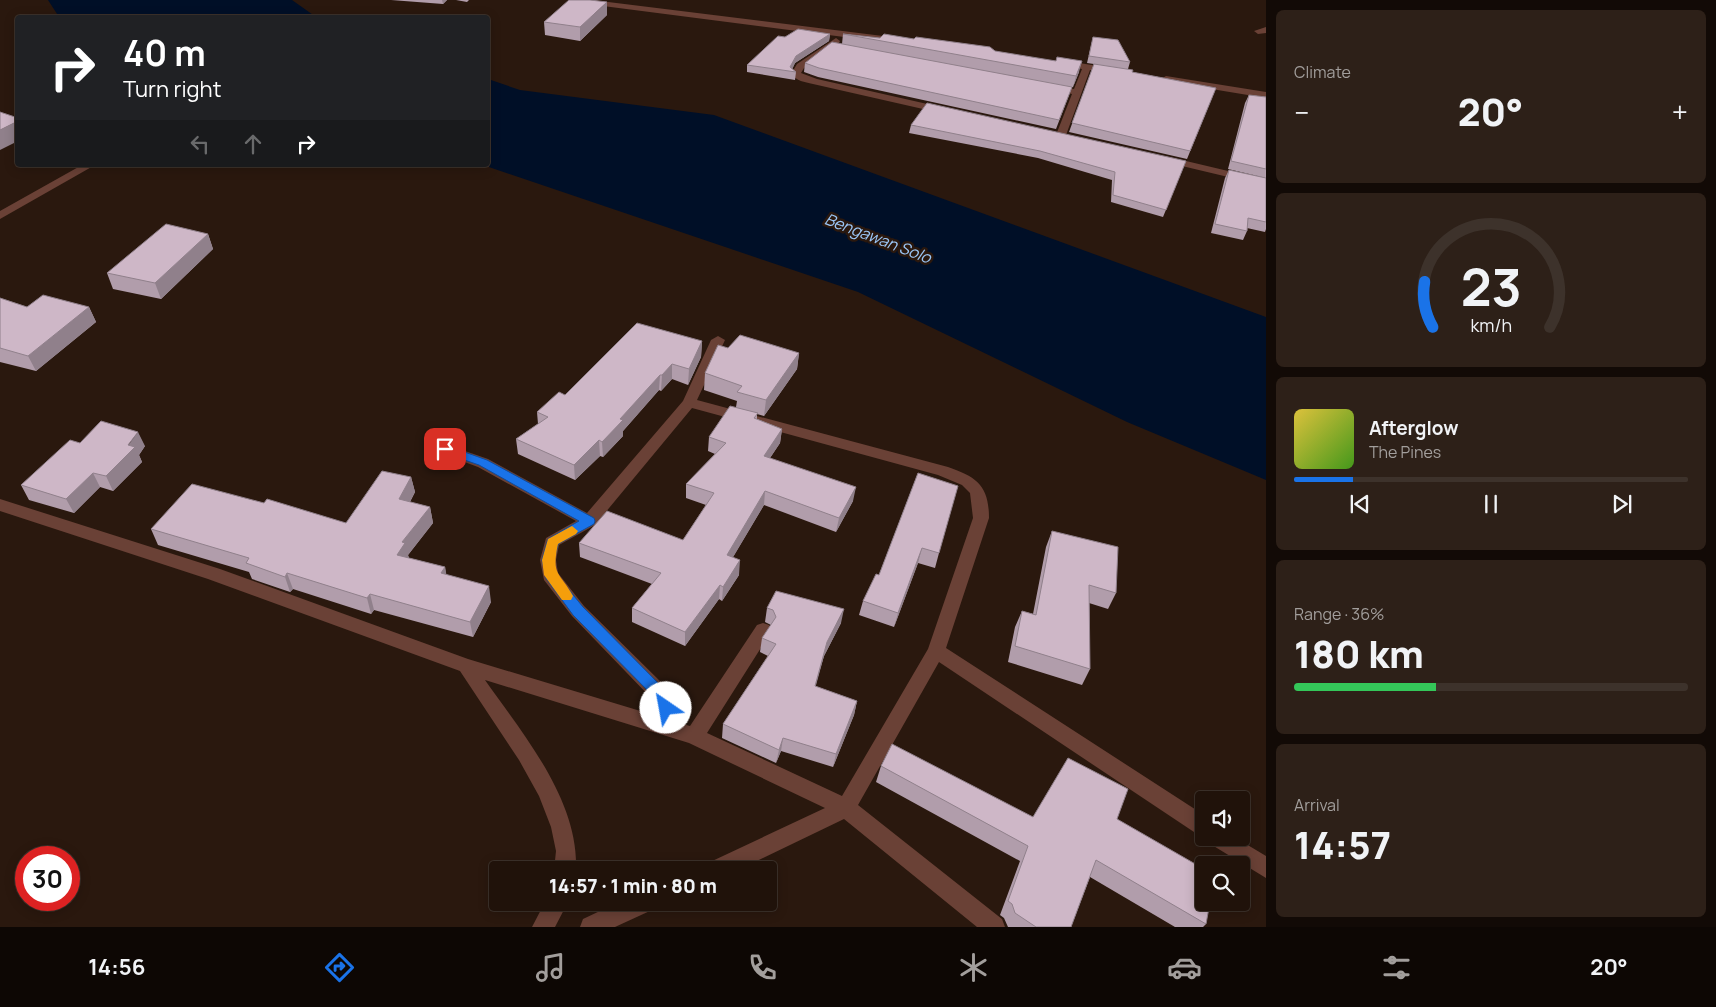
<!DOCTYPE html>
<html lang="en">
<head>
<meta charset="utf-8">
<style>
	body { margin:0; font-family:Manrope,sans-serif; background:#2d2018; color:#f1f3f6; height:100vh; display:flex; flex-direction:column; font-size:19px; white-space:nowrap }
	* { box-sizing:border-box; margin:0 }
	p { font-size:16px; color:#a29e9c }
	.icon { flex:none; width:28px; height:28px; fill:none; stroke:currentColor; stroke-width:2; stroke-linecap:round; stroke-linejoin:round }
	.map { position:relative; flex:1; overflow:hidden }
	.sheet { display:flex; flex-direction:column; gap:10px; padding:10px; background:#120a06; width:450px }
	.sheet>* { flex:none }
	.top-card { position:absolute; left:15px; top:15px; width:475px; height:152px; border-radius:5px; box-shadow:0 2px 12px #0003,0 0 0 1px #3d322b; background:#202124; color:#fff; overflow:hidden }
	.buttons { position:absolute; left:1195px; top:791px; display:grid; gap:10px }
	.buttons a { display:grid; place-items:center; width:55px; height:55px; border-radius:5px; background:#20120a; box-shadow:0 2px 12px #0003,0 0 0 1px #3d322b; font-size:25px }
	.speed { position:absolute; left:15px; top:846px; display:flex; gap:10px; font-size:25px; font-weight:700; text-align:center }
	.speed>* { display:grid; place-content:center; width:65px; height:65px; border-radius:50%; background:#20120a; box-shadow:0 2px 12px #0003,0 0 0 1px #3d322b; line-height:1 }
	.speed .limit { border:8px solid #d22; background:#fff; color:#111 }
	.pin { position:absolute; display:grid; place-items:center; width:42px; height:42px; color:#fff; margin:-21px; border-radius:10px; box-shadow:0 2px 8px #0006 }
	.me { position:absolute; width:55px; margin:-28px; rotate:327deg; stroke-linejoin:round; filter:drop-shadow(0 0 4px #0008) }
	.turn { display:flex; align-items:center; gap:18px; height:105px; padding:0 25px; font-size:22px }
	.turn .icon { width:65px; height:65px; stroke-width:2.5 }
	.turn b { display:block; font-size:35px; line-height:42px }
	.lanes { display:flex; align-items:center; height:48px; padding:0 25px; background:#0003; justify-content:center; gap:25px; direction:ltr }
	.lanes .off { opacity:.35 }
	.big { font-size:38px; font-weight:800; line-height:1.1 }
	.sheet .widget { flex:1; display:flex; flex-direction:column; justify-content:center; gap:8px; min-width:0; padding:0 18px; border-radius:8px; background:#2d2018 }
	.sheet .dial { align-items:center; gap:0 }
	.dial svg { height:130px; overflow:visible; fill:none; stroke:#3d322b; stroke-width:7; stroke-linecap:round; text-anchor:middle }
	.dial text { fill:#f1f3f6; stroke:none }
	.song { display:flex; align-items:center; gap:15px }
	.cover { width:60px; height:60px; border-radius:8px; background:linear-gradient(135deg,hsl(50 70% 55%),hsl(100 70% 35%)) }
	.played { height:5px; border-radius:2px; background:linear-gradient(90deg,#1a73e8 15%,#3d322b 15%) }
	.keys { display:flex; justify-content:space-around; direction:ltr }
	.heat { display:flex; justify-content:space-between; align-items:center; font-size:28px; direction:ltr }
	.charge { height:8px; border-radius:4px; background:linear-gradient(90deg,#34c759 36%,#3d322b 0) }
	.trip { position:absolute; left:489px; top:861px; width:288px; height:50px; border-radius:5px; background:#20120a; box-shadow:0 2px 12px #0003,0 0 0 1px #3d322b; font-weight:800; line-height:50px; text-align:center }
	.dock { display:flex; height:80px; justify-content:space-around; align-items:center; background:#0d0704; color:#a29e9c }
	.dock .icon { width:35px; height:35px }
	.dock .selected { color:#1a73e8 }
	.dock b { font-size:22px; color:#f1f3f6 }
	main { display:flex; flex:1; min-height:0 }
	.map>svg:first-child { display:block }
	.water { fill:#000f27 }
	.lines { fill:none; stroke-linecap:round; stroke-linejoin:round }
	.minor { fill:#6a4136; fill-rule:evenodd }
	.wall { fill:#b19dab }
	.shaded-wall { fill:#90808b }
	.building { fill:#ceb7c7; stroke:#90808b }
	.route { fill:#1a73e8; stroke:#114b97 }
	.slow { fill:#f59e0b }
	.labels { text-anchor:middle; stroke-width:5; stroke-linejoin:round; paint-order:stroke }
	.far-water-label { font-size:16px; font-style:italic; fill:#9bc6f6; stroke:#2a180e }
</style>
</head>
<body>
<main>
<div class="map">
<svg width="1266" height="927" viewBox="0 0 1266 927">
	<rect width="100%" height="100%" fill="#2a180e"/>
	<path class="water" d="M48,0h244l24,17h-257z
		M488,79l32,11 194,25 552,202v163l-139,-58 -269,-130 -375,-127h5z"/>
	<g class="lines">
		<path class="minor" d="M568,0h24l299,37 4,3 -4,3 -319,-41z
			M1266,27v6l-8,1 -4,-3z
			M836,38l4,3 -1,2 -35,25 -3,5 16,6 128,29 5,3 -5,3 -132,-30c-9,-2 -16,-3 -22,-10l6,-10z
			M1060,60l51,8 5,3 -5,3 -21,-4 -24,65 -5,3 -5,-3 16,-41 -23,-4 -2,-2 5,-3 22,4 8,-20 -25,-4 -2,-2z
			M1166,76l100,16v6l-103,-17 -2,-2z
			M1165,156l101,24v6l-105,-25 -1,-2 1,-2z
			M82,165h13l-95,54v-8z
			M718,336l7,4 -28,60 251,67c29,10 41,19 41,51l-43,130 258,167v22l-7,-3 -258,-172 -81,143 144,114 3,8h-28l-133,-108 -106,51h-34l4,-7 117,-55 -136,-65 -204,-63c38,54 94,120 91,190h-22l2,-19 -5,-24 -12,-31 -20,-36 -59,-89 -252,-92 -208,-68v-12l220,70 248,90 189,57 1,-8 -5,-8 -81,-84 -28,-36 -4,-20 6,-22 30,-17 -98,-54 -38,-14 -2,-4 2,-4 5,-1 43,15 99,54 96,-112 28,-61zM692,408l246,67 24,10 8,8 3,25 -45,131 -86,147 -135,-63 62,-98 3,-5 -3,-5 -6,-2 -6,2 -67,101 -15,-4 1,-14 -9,-20 -83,-82 -26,-33 -2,-13 3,-15 36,-20z
			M1209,838h27l30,18v22l-54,-33z
			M545,902h23l-13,25h-23z
			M619,902h36l-3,8 -37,17h-35l3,-8z"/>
	</g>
	<path class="wall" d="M391,0h56l-4,4z
		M456,0h13l-2,2z
		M607,15l-27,26 -35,-6 -1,-13z
		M830,34l-1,7 -34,22 -3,6 4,3 -1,8 -48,-8v-7l38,-28z
		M843,34l152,17 84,21 -6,15h-1l-3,8 -13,34 -238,-52 -14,-5 1,-9 37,-19z
		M1093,37l37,25 -2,7 4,3 84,16 -29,71 -118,-27 25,-68 -7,-1z
		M1249,95l17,2v81l-38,-9 17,-66z
		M911,125l275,36 -23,56 -52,-15 1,-22 -74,-22 -129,-25z
		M1229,170l37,8v51l-1,3 -18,-4v3l-4,9 -32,-7 14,-55z
		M208,234l5,15 -52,50 -48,-10 -6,-16z
		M0,298l27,9h62l7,15 -60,49 -36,-9z
		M702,341l-1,16 -13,28 -16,-6 -11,12 -2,-1 -36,41v5l-20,21 -3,-1 -25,24 -57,-26 -2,-15 22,-15 -1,-12 28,-17z
		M728,348l71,5 -2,16 -33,47 -7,-2v5l25,10 -2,14 -10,15 83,43 -17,31 -72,-27 -31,52 6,18 -17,26 -3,-2 -34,47 -53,-24v-14l20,-24 -72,-27 -1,-14 104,-3 23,-35 -20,-7v-14l29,-30 -7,-3 1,-14 27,-30 1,-6 -33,-11 1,-17z
		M80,443l65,3 -6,9 3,7 -29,29 -13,-4 -26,26 -45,-13 -8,-15z
		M918,473l21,80 -4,15 -17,-5 -24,64 -35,-12 4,-14 16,-26z
		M411,477l4,15 -5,10 20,5 3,16 -25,32 1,3 36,9 1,8 45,27 -18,35 -99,-27 -3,4 -78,-25 -3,3 -38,-13 -3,-7 -91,-27 -7,-16 113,-26 82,20z
		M1052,531l64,62 -8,16 -19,-6 1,66 -8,16 -74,-23 7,-35 7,-16 11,3 13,-67z
		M767,608l74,15 -17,33 -9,30 42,15 -3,14 -21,52 -52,-16 -5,12 -54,-25 1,-14 45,-68 -8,-4 2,-14 9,-13 -6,-3z
		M881,766l152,51 84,2 89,105 -3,3h-28l-85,-50 -19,50h-63l-4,-9 -4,-3 20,-54 -144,-79z"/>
	<path class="shaded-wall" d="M442,0h5l-4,4z
		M607,2v13l-27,26v-14z
		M830,34l-1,7 -34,22 -4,9 -1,-5 6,-11z
		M1082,61l-3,11 -6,15 3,-11z
		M18,121v20l-18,9v-20z
		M208,234l5,15 -52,50 -6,-16z
		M89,307l7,15 -60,49 -8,-15z
		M702,341l-1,16 -13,28 1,-16z
		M799,353l-2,16 -33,47 2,-16z
		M672,364v15l-11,12 1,-16z
		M660,375l-1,15 -36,41v5l-20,21 -1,-15 18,-23z
		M782,429l-2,14 -18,27 2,-14z
		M138,432l7,14 -6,9 3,7 -29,29 -7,-15z
		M599,440l1,16 -25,24 -1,-15z
		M93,473l7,14 -26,26 -8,-14z
		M411,477l4,15 -12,23 -4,-16z
		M856,487l-3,14 -17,31 3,-14z
		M765,491l-1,14 -38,64 1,-14z
		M430,507l3,16 -25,32 1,4 -12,-4 5,-13z
		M922,548l-4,15 -24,64 4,-14z
		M740,560l-1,15 -17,26 1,-14z
		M445,567l3,16 -7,-10z
		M287,573l6,16 -3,3 -5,-15z
		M720,585l-1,14 -34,47v-14z
		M489,586l2,16 -18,35 -3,-15z
		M370,594l4,16 -3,4 -4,-16z
		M844,609l-3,14 -17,33 -12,44 3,-14 12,-44z
		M857,701l-3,14 -21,52 3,-13z
		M783,738l-2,13 -5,12 3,-13z"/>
	<path class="building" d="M569,0h21l17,2 -27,25 -36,-5z
		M798,29l32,5 -34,22 -6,11 6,5 -49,-7 31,-29 7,1z
		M843,34l37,4 4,-4 30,5 2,-2 74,10 5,4 61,10 1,-4 25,4 -6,15z
		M1093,37l25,3 12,22 -41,-6z
		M832,42l240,45 -13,33 -240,-52 -14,-5z
		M1094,64l39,6 -1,2 84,16 -26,63 -118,-28z
		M1249,95l17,2v72l-35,-8z
		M927,103l259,58 -20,49 -53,-15 2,-23 -75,-21 -129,-26z
		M0,112l18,6v3l-18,9z
		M1229,170l37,8v44l-18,-4 -1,13 -32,-7z
		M166,224l42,10 -53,49 -48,-10z
		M43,295l46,12 -61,49 -28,-8v-50l27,9z
		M637,323l65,18 -13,28 -17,-5 -10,11h-2l-40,44 3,1 -21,22 -3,-2 -25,25 -58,-26 32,-22 -11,-5 22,-20 6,3z
		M740,335l59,18 -33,47 -29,-8 5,-6 -37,-13 13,-28 10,3z
		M730,406l28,7 -4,5 28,11 -18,27 92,31 -17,31 -74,-27 -38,64 13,5 -17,27 -3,-2 -35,47 -53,-24 29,-35 -82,-30 28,-32 76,29 31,-47 -28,-9 40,-41 -17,-6z
		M101,421l37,11 -10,13 7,2 -29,29 -13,-3 -27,26 -45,-14 49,-45 10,3z
		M382,471l29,6 -12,22 31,8 -28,35 3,1 -8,12 48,12 -4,6 48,13 -19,36 -100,-28 -3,4 -80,-25 -2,4 -39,-14 3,-5 -98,-29 41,-45 72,19 3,-4 79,24z
		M918,473l40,13 -19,67 -17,-5 -24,65 -35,-12 13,-27 3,1z
		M1052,531l66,16 -2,46 -27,-8 1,84 -75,-23 7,-35 14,4z
		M776,591l68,18 -17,33 -12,44 42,15 -21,53 -53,-16 -4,12 -56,-26 53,-80 -14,-6 14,-21 -3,-7 -6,-2z
		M892,744l141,73 35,-59 60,31 -11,30 87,50v33h6l-4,22 -110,-64 -25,67h-35l-21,-14 -3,-9 -4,-3 20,-55 -147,-80z"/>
	<path class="route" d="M445,445l42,15 107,58 1,3 -1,3 -36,20 -4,16 2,14 27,33 82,83 9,18 -3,4 -5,2 -4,-2 -7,-14 -82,-83 -27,-37 -4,-18 6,-21 31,-18 -100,-56 -38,-13 -1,-3z"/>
	<path class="slow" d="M572,526l6,5 -2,3 -18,10c-7,32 2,28 15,52l-2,4h-9l-18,-25 -2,-15 6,-21z"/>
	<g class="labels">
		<g class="far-water-label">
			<text transform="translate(878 238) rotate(21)" y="6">Bengawan Solo</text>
		</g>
	</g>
</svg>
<div class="buttons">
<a><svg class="icon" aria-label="sound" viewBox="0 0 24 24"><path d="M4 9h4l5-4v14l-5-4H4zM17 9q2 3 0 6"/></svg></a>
<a><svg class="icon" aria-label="search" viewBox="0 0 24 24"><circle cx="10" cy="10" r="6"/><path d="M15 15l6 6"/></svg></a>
</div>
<div class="speed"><div class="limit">30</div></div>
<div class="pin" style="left:445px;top:449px;background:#d93025"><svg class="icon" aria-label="arrive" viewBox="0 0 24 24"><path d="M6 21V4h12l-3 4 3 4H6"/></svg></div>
<svg class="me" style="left:666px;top:708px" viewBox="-20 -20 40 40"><circle r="19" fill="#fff"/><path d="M0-13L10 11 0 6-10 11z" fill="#1a73e8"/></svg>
<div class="trip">14:57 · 1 min · 80 m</div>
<div class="top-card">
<div class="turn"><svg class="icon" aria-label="right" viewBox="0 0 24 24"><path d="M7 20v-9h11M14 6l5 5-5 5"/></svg><div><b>40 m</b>Turn right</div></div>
<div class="lanes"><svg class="icon off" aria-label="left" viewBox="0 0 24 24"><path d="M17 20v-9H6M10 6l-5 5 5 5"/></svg><svg class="icon off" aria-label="ahead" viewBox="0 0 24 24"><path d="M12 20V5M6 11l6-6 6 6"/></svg><svg class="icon" aria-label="right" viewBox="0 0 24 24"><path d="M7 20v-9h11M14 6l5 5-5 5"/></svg></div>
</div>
</div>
<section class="sheet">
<div class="widget"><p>Climate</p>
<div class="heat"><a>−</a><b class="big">20°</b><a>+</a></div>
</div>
<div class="widget dial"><svg viewBox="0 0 100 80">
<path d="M14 69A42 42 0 1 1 86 69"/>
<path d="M14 69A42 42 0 0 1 9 41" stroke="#1a73e8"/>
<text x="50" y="56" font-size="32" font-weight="700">23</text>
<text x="50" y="72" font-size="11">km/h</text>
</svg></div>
<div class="widget">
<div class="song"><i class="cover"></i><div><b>Afterglow</b><p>The Pines</p></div></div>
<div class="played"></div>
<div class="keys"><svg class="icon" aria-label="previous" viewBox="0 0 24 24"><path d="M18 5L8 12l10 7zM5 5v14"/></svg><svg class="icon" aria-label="pause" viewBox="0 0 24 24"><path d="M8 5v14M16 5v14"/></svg><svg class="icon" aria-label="next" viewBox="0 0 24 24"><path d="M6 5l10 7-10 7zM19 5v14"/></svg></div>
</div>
<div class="widget"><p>Range · 36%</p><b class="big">180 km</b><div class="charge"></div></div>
<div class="widget"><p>Arrival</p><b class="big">14:57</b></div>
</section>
</main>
<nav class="dock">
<b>14:56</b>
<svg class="icon selected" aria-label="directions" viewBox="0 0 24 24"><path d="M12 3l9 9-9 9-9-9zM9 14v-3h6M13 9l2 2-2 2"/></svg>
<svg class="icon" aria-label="music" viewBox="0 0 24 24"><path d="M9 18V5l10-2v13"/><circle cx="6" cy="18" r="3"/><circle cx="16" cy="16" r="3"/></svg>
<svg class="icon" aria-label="phone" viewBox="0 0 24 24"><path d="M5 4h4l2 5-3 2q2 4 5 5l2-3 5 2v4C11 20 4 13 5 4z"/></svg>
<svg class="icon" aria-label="climate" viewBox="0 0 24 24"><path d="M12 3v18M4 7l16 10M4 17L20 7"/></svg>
<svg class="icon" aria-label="car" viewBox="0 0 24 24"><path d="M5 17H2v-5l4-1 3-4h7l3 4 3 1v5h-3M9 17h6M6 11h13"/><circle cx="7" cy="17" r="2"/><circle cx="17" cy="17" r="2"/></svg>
<svg class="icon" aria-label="filters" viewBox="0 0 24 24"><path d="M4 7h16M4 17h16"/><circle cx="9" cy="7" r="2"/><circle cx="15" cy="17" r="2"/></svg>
<b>20°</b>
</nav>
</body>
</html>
